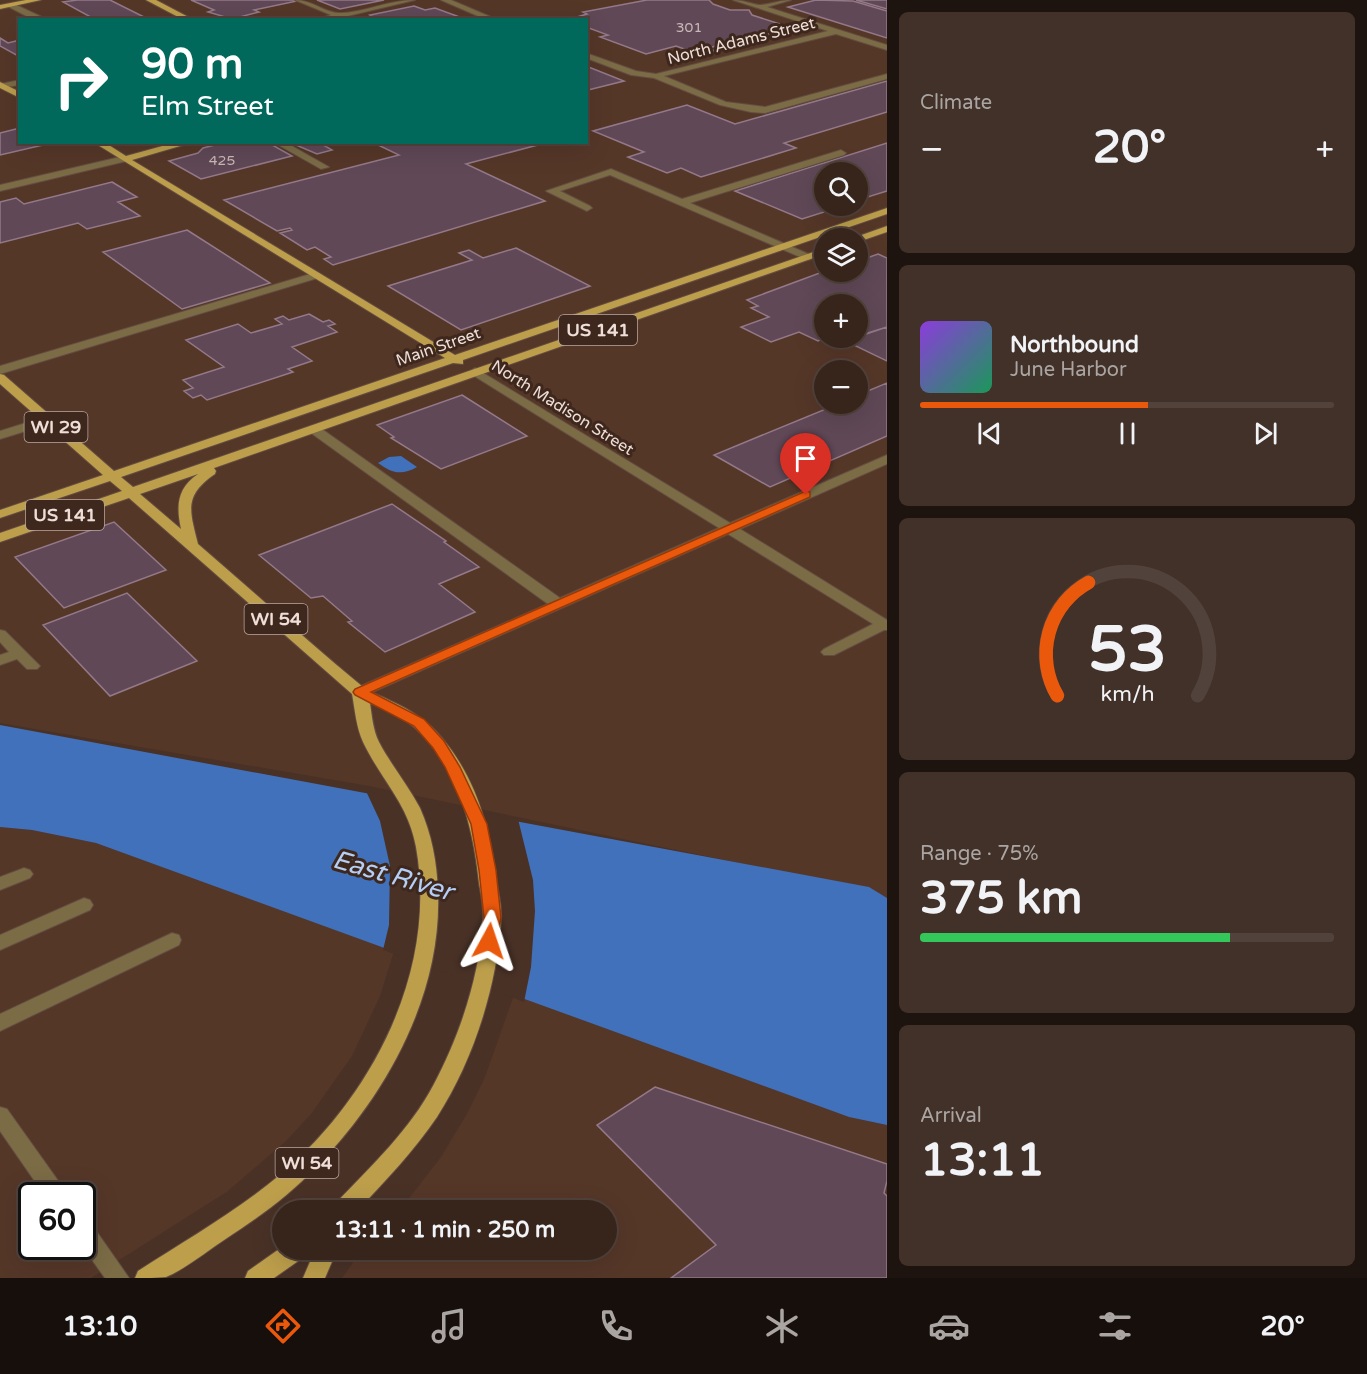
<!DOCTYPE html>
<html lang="en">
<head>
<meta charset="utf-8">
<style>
	body { margin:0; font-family:"Varela Round",sans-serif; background:#423129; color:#f1f3f6; height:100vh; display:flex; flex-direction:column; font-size:22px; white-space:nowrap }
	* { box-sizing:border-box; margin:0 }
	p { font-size:20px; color:#aaa5a3 }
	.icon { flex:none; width:33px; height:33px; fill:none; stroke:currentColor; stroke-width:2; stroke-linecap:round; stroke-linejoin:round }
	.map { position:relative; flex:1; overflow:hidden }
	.drawer { display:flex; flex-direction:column; gap:12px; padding:12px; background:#1e140f; width:480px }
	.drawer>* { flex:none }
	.top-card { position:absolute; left:18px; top:18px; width:570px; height:126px; border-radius:0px; box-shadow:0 6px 24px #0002,0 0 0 2px #51423b; background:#00695c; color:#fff; overflow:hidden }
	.buttons { position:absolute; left:814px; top:162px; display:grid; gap:12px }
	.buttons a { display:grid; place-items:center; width:54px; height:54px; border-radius:50%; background:#37251c; box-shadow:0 6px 24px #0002,0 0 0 2px #51423b; font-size:30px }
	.speed { position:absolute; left:18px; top:1182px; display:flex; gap:12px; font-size:30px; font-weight:700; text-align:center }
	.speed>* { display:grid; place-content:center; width:78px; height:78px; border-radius:50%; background:#37251c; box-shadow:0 6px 24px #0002,0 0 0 2px #51423b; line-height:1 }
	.speed .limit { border:3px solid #111; border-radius:9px; background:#fff; color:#111 }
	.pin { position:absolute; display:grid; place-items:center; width:51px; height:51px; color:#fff; margin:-62px -26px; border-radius:50% 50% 50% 0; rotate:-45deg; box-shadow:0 0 6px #0007 }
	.pin .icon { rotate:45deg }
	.me { position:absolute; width:66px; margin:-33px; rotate:5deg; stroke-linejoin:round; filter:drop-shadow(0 0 4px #0008) }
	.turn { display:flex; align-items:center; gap:21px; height:126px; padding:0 24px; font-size:27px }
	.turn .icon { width:78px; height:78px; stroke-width:2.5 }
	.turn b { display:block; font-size:42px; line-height:51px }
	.big { font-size:45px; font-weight:800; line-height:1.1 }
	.drawer .tile { flex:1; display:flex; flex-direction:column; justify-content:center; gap:9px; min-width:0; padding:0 21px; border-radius:9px; background:#423129 }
	.drawer .dial { align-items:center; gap:0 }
	.dial svg { height:156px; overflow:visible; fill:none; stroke:#51423b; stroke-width:7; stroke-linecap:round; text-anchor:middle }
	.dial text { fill:#f1f3f6; stroke:none }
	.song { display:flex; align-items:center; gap:18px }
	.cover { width:72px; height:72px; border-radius:9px; background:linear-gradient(135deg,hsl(270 70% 55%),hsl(150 70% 35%)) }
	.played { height:6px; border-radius:3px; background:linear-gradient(90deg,#ea580c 55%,#51423b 55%) }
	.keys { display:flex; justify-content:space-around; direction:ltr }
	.heat { display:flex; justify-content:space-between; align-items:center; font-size:33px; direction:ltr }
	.charge { height:9px; border-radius:4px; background:linear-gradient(90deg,#34c759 75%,#51423b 0) }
	.trip { position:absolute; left:272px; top:1200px; width:345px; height:60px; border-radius:30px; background:#37251c; box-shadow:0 6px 24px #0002,0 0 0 2px #51423b; font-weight:800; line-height:60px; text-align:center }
	.tabs { display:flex; height:96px; justify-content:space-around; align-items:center; background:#160f0b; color:#aaa5a3 }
	.tabs .icon { width:42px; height:42px }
	.tabs .on { color:#ea580c }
	.tabs b { font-size:27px; color:#f1f3f6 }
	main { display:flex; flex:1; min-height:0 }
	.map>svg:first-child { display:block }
	.built { fill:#553728; fill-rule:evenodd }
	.water { fill:#4171bb }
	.pier { fill:#493126 }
	.building { fill:#604857; stroke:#937989; stroke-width:1.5 }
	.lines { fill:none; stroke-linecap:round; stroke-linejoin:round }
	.minor-casing { stroke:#634d42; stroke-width:2 }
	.major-casing { stroke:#634d42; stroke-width:2 }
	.minor { fill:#7b6c46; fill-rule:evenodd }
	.major { fill:#bc9e4b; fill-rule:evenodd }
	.route { fill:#ea580c; stroke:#983908; stroke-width:1.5 }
	.labels { text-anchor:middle; stroke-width:6; stroke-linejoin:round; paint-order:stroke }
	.far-number-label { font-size:14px; fill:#cab8b7 }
	.far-street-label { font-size:16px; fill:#eeded7; stroke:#3e271c }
	.shield { fill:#3e271c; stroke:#b9a79f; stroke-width:1.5 }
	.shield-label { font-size:18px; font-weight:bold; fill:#eeded7 }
	.near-water-label { font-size:26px; font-style:italic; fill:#b4cef6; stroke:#3e271c }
</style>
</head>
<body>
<main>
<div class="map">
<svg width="887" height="1278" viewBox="0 0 887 1278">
	<rect width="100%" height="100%" fill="#493126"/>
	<path class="built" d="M0,0h887v898l-19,-11 -86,-15 -413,-86 -369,-63zM20,20h566v122h-566zM825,172h33v34h-33zM825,238h33v34h-33zM825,304h33v34h-33zM825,370h33v34h-33z
		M0,827l32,3 64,13 298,108 -14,45 -28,60 -41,58 -25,27 -58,50 -137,87h-91zM32,1196h50v50h-50z
		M514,995l335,122 38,8v153h-545l20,-28h244v-40h-206l41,-53 27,-45 17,-35z"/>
	<path class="water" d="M401,456l16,11c-16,9 -25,6 -39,-4l11,-6z
		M0,725l869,162 18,11v227l-38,-8 -753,-274 -64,-13 -32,-3z"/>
	<path class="pier" d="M366,791l152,28 15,61 2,31 -4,56 -7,35 -141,-52 6,-25 1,-59 -10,-45z"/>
	<path class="building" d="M77,0h33l38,19 -52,1 -33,-18z
		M191,0h104l2,1 -43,9 5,2 -27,7 -24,-7 6,-2z
		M317,0h67l-44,9z
		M647,0h62l4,4 17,6h19l3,5 40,13 -84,20 7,3 -14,4 -25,-9 -30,8 -46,-17 8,-2 -22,-8v-7h-19l20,-6 -4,-2z
		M816,0l37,1 34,10v27l-99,-31z
		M856,0h31v9z
		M414,6l11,4 10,-2 30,11 -85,1 -10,-5z
		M0,38l8,5 12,-3v17l-20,-11z
		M586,66l38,15 -36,9z
		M887,81v31l-103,31 12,5 -95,29 -20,-9 -14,5 -39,-16 16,-5 -51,-21 94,-26 48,19z
		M20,128v14h36l-56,13v-22z
		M227,142h40l25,14 -91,23 -32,-18 29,-8 5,-5z
		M289,142h52l-16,4 7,4 -15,4z
		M372,142h177l-83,22 79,37 -212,64 -9,-6 7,-2 -16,-10 -8,3 -27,-17 12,-3 -2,-2 -13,3 -53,-31 175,-45z
		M887,143v48l-29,9v-28h-33v34h18l-41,13 -67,-28z
		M112,182l25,15 -19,5 22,14 -53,13 -9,-6 -78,20v-41l16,-4 8,6z
		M187,230l83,53 -88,26 -79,-57z
		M516,248l74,38 -129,44 -73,-44 84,-26 -13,-7 10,-3 14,8z
		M878,254l9,4v69l-29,9v-32h-33v34h30l-18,6 -12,-6 -7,3 -19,-9 -28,10 -30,-15 28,-10 -18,-9 7,-2 -11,-6 78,-29 33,1v-11z
		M309,314l14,8 6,-2 6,4 -7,2 9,6 -45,15 20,14 -24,8 5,3 -86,28 -6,-5 -8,3 -9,-7 9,-3 -10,-8 41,-13 -38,-27 52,-16 13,9 31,-9 -7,-5 8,-3 6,4z
		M887,327v34l-33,-16 -3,1 -8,-4z
		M887,383v53l-117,51 -56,-32 124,-51h20v-9z
		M462,395l65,41 -86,33 -50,-31 3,-1 -17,-12z
		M392,504l54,37 -2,1 35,25 -40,17 36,28 -90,40 -37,-30 4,-1 -29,-25 -12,2 -52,-43z
		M114,522l52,48 -102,38 -49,-51z
		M127,593l70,68 -87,35 -67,-71z
		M655,1087l232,77v17l-3,12 3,3v82h-216l45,-33 -119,-120z"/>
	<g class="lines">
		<defs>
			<path id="minor" d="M295,0c17,0 30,13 45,13 22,0 49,-13 75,-13l-84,20h-16l16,-5z
				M441,0h10l47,20h-11z
				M733,0c10,0 18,4 26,5 10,0 21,-5 32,-5l-24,7 120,38v5l-51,-16 -172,42 62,26 39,5 122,-33v5l-122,34 -14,-1 -31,-7 -66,-27 -23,-3 -45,-17v-5l50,18 20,3 172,-43z
				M12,3l32,15v2h-10l-25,-13z
				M20,80v5l-20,3v-4z
				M273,142h12l44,25 -8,2z
				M841,150l5,3 -2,2 -154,48 121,52v4l-4,1 -197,-85 -50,16 30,15 2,2 -5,3 -41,-20 65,-22 71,30z
				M124,156l3,1v4l-127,30v-6z
				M317,272l5,3 -1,2 -321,97v-8z
				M475,368l255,155 157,-68v9l-147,65 147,91v10h-3l-50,25h-10l-3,-3 3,-3 49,-25 -145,-90 -362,161h-12l-2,-3 2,-3 194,-85 -237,-171 -2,-3 2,-3h8l241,171 159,-70 -248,-154 -2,-2z
				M48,416l4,1 2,3 -2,3 -52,16v-8z
				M0,630l5,1 35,35 -3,3h-10l-10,-10 -17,6v-10l9,-3 -9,-10z
				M24,868l6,2 3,4 -3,4 -30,12v-13z
				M84,898l6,2 3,5 -3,5 -90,40v-15z
				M172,933l7,2 2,5 -2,5 -179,86v-17z
				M0,1107l7,2 62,87h-24l-45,-65z
				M82,1220l8,2 39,56h-24l-23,-32z"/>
			<path id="major" d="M26,0h15l-41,9v-4z
				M146,0h10l38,20h-10z
				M0,82l20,10v6l-20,-10z
				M93,142h11l22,14 51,-14h17l-62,18 323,195 432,-147v6l-424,146v4l-10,-1 -332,114 12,10 692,-239v6l-611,214 2,3 -1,3c-32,22 -25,37 -17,70 55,47 109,97 165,143 8,6 19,9 28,14 20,9 37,20 51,37 35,41 49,94 55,146 2,12 5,24 4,36 -4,67 -28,141 -64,197 -23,34 -52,64 -79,93h-25l3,-7c35,-37 74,-73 98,-119 26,-49 46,-109 49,-165 1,-12 -2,-24 -4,-36 -6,-57 -21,-117 -65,-156 -13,-11 -29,-17 -44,-24 2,13 3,27 9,39 12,23 29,43 41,66 12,27 17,55 18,84 4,103 -52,204 -122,275 -26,28 -57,50 -89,71 -17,11 -43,32 -61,39 -8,1 -22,1 -31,1l3,-7c48,-31 99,-60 143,-97 92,-78 157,-205 135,-327 -8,-44 -35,-67 -53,-105 -7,-15 -8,-32 -11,-48l-223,-196 -129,44v-9l122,-42 -12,-10 -110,37v-8l103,-35 -103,-91v-10l4,1 110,96 331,-113zM198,474c-21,14 -22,32 -17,55l-41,-35z
				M887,226v6l-29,10v-4h-5z
				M282,1247v3h25l-3,7 -30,21h-29l3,-7z
				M315,1250h22l-12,28h-22z"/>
		</defs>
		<use href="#minor" class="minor-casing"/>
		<use href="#major" class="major-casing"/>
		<use href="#minor" class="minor"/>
		<use href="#major" class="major"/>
	</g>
	<path class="route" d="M806,491l4,1v5l-439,195 53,27 20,22 16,26 27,57 9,46 5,48 -6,28 -6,2 -6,-2 -2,-5 3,-23 -5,-48 -8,-46 -26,-57 -12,-19 -19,-22 -59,-31 -2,-3 2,-3z"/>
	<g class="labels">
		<g class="far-number-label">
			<text x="689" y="32">301</text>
			<text x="222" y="165">425</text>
		</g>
		<g class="far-street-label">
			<text transform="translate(741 40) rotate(-14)" y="6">North Adams Street</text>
			<text transform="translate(438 346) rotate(-19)" y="6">Main Street</text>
			<text transform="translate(563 407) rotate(32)" y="6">North Madison Street</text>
		</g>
		<g class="shield">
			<rect x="559" y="315" width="78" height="30" rx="4.5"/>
			<rect x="24.5" y="412" width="63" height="30" rx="4.5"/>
			<rect x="26" y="500" width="78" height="30" rx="4.5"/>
			<rect x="244.5" y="604" width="63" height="30" rx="4.5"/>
			<rect x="275.5" y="1148" width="63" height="30" rx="4.5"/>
		</g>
		<g class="shield-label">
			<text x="598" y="336">US 141</text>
			<text x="56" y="433">WI 29</text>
			<text x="65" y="521">US 141</text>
			<text x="276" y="625">WI 54</text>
			<text x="307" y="1169">WI 54</text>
		</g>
		<g class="near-water-label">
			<text transform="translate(393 875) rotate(16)" y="9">East River</text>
		</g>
	</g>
</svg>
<div class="buttons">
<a><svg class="icon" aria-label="search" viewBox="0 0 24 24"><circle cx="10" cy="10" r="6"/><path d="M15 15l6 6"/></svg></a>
<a><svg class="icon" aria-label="layers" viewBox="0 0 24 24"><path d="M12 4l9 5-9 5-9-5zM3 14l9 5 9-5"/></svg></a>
<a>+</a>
<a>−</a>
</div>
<div class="speed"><div class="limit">60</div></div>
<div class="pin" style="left:806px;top:495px;background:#d93025"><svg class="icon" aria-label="arrive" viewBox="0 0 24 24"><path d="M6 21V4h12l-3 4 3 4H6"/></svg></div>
<svg class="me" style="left:489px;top:941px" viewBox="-20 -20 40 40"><path d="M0-17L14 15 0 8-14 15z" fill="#ea580c" stroke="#fff" stroke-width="4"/></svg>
<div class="trip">13:11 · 1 min · 250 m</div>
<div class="top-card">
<div class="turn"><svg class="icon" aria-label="right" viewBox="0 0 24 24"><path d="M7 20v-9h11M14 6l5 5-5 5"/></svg><div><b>90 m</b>Elm Street</div></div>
</div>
</div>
<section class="drawer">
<div class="tile"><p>Climate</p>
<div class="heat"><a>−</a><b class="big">20°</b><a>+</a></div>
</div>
<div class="tile">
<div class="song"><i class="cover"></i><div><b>Northbound</b><p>June Harbor</p></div></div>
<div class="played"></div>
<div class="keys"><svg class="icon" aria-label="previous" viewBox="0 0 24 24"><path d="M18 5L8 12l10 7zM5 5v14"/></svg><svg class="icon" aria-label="pause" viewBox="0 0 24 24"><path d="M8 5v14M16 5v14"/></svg><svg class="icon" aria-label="next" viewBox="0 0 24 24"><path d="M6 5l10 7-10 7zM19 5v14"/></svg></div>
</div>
<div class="tile dial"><svg viewBox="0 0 100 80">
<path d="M14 69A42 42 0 1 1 86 69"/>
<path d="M14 69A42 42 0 0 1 30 11" stroke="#ea580c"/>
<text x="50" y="56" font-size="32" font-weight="700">53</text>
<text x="50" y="72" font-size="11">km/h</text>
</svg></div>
<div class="tile"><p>Range · 75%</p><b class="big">375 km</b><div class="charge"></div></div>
<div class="tile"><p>Arrival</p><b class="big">13:11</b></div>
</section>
</main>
<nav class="tabs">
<b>13:10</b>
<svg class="icon on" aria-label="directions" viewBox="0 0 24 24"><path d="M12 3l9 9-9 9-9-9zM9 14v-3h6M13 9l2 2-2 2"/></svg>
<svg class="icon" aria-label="music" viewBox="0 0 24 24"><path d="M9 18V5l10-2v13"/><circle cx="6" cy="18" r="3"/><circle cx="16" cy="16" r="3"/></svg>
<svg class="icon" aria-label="phone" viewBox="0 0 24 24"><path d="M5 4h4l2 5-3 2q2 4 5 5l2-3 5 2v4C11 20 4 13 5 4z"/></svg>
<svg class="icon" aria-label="climate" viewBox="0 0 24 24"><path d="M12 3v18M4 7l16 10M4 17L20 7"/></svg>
<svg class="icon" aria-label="car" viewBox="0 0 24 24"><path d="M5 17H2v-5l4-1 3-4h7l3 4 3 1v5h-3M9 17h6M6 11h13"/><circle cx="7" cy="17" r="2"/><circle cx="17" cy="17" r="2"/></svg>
<svg class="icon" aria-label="filters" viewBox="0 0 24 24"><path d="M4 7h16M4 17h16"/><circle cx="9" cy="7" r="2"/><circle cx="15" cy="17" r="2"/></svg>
<b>20°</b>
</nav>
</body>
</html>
